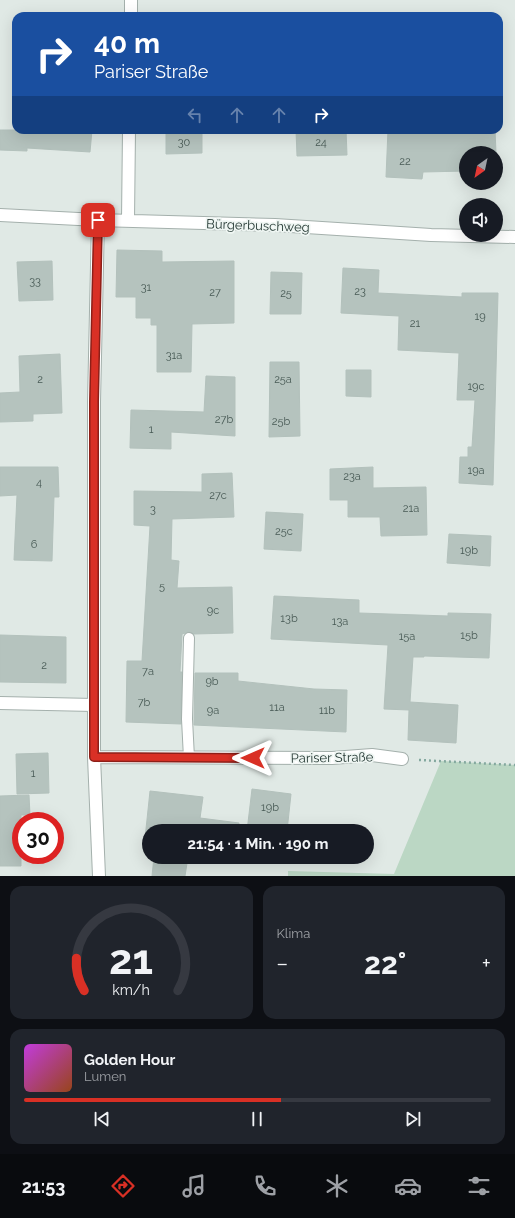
<!DOCTYPE html>
<html lang="de">
<head>
<meta charset="utf-8">
<style>
	body { margin:0; font-family:Raleway,sans-serif; background:#20242c; color:#f1f3f6; height:100vh; display:flex; flex-direction:column; font-size:15px; white-space:nowrap }
	* { box-sizing:border-box; margin:0 }
	p { font-size:13px; color:#9ea1a6 }
	.icon { flex:none; width:22px; height:22px; fill:none; stroke:currentColor; stroke-width:2; stroke-linecap:round; stroke-linejoin:round }
	.map { position:relative; height:876px; overflow:hidden }
	.side { display:flex; flex-direction:column; gap:10px; padding:10px; background:#0d0f14; flex:1 }
	.side>* { flex:none }
	.top-card { position:absolute; left:12px; top:12px; width:491px; height:122px; border-radius:12px; box-shadow:0 4px 16px #0002; background:#1a4fa0; color:#fff; overflow:hidden }
	.needle { width:26px; rotate:213deg }
	.controls { position:absolute; left:459px; top:146px; display:grid; gap:8px }
	.controls a { display:grid; place-items:center; width:44px; height:44px; border-radius:50%; background:#171b24; box-shadow:0 4px 16px #0002; font-size:20px }
	.speed { position:absolute; left:12px; top:812px; display:flex; gap:8px; font-size:20px; font-weight:700; text-align:center }
	.speed>* { display:grid; place-content:center; width:52px; height:52px; border-radius:50%; background:#171b24; box-shadow:0 4px 16px #0002; line-height:1 }
	.speed .limit { border:6px solid #d22; background:#fff; color:#111 }
	.pin { position:absolute; display:grid; place-items:center; width:34px; height:34px; color:#fff; margin:-17px; border-radius:8px; box-shadow:0 2px 6px #0006 }
	.me { position:absolute; width:44px; margin:-22px; rotate:270deg; stroke-linejoin:round; filter:drop-shadow(0 0 3px #0008) }
	.turn { display:flex; align-items:center; gap:14px; height:84px; padding:0 16px; font-size:18px }
	.turn .icon { width:52px; height:52px; stroke-width:2.5 }
	.turn b { display:block; font-size:28px; line-height:34px }
	.lanes { display:flex; align-items:center; height:38px; padding:0 16px; background:#0003; justify-content:center; gap:20px; direction:ltr }
	.lanes .off { opacity:.35 }
	.big { font-size:30px; font-weight:700; line-height:1.1 }
	.side .widget { flex:1; display:flex; flex-direction:column; justify-content:center; gap:6px; min-width:0; padding:0 14px; border-radius:12px; background:#20242c }
	.side .dial { align-items:center; gap:0 }
	.dial svg { height:104px; overflow:visible; fill:none; stroke:#363941; stroke-width:7; stroke-linecap:round; text-anchor:middle }
	.dial text { fill:#f1f3f6; stroke:none }
	.song { display:flex; align-items:center; gap:12px }
	.cover { width:48px; height:48px; border-radius:6px; background:linear-gradient(135deg,hsl(290 70% 55%),hsl(20 70% 35%)) }
	.played { height:4px; border-radius:2px; background:linear-gradient(90deg,#d93025 55%,#363941 55%) }
	.keys { display:flex; justify-content:space-around; direction:ltr }
	.heat { display:flex; justify-content:space-between; align-items:center; font-size:22px; direction:ltr }
	.side .tiles { flex:1; display:grid; gap:10px; grid-template-columns:1fr 1fr }
	.widget:last-child { grid-column:span 2 }
	.trip { position:absolute; left:142px; top:824px; width:232px; height:40px; border-radius:20px; background:#171b24; box-shadow:0 4px 16px #0002; font-weight:700; line-height:40px; text-align:center }
	.tabs { display:flex; height:64px; justify-content:space-around; align-items:center; background:#090b0e; color:#9ea1a6 }
	.tabs .icon { width:28px; height:28px }
	.tabs .selected { color:#d93025 }
	.tabs b { font-size:18px; color:#f1f3f6 }
	.map>svg:first-child { display:block }
	.green { fill:#bbd7c4 }
	.building { fill:#b5c3be; stroke:#b3c1bc }
	.lines { fill:none; stroke-linecap:round; stroke-linejoin:round }
	.lane-casing { stroke:#a4b0ac; stroke-width:12 }
	.street-casing { stroke:#a4b0ac; stroke-width:14 }
	.path { stroke:#84a89f; stroke-width:2.5; stroke-dasharray:2 3; stroke-linecap:butt }
	.lane { stroke:#fff; stroke-width:10 }
	.street { stroke:#fff; stroke-width:12 }
	.route-casing { stroke:#8d1f18; stroke-width:10 }
	.route { stroke:#d93025; stroke-width:7 }
	.labels { text-anchor:middle; stroke-width:3.5; stroke-linejoin:round; paint-order:stroke }
	.number-label { font-size:11px; fill:#485a55 }
	.street-label { font-size:13px; fill:#233732; stroke:#eff6f3 }
</style>
</head>
<body>
<div class="map">
<svg width="515" height="876" viewBox="0 0 515 876">
	<rect width="100%" height="100%" fill="#e0e9e5"/>
	<path class="green" d="M441,761l74,4v111h-227v-5l106,3z"/>
	<path class="building" d="M0,130h92l-2,22 -63,-4v3l-27,-1z
		M166,130h36v23l-36,1z
		M296,130h50l1,25 -50,1z
		M388,130h107l1,23h-30v18l-43,1 -1,7 -36,-2z
		M117,250l45,1v11l72,-1v62l-42,1 -1,48h-34v-47h-6v-7h-15v-21h-20z
		M52,261l1,39 -34,1 -2,-39z
		M343,268l36,2 -1,23 84,4v-4h36l-5,192 -34,-2 1,-26h8v-10h4l3,-47h-18l2,-47 -61,-3 1,-34 -58,-3z
		M271,272l31,1 -1,41h-31z
		M60,354l2,59 -29,1v7l-33,1v-29l20,-1 -1,-36z
		M270,362h29l1,74 -31,1z
		M346,370h25v27l-25,-1z
		M206,376l29,1v59l-64,-4v17l-41,-1 1,-38 73,2z
		M0,467h58l1,30h-5l-2,64 -38,-1 3,-65 -17,1z
		M373,467v21l53,-1 1,48 -46,1 -1,-19h-32v-17h-18v-31z
		M232,473l2,44 -62,2 -1,41 8,1 -2,27 55,-1 1,46 -39,1 -5,-2 -7,2 -2,38h2l-1,52 -55,-2 1,-61h15l8,-135 -16,-1v-34l68,1v-18z
		M266,512l37,2 -2,37 -37,-2z
		M449,534l42,2 -1,30 -43,-3z
		M274,596l85,4v13l89,3v-3l43,1 -2,44 -65,-2v1h-11l-3,45 48,3 -2,38 -48,-3 1,-30 -25,-1 4,-64 -117,-6z
		M0,635l66,2v46l-66,-1z
		M195,673h43v8l76,8 33,1 -1,42 -152,-7z
		M48,753l1,40 -32,1 -1,-40z
		M252,789l39,5 -4,37h-40z
		M150,791l53,6 -3,21 39,5 -1,8h-89v17h-5z
		M29,795l1,20h-9v51h-21v-70z
		M154,857h34l-3,19h-33z"/>
	<g class="lines">
		<defs>
			<path id="lane" d="M189,758l-2,-39 2,-81"/>
			<path id="street" d="M131,16v-16
				M0,215l98,5 177,5 156,10 84,2
				M98,220l-4,182v355l5,119
				M128,220l1,-90
				M0,703l94,2
				M94,757l238,1 40,-3 30,4"/>
		</defs>
		<use href="#lane" class="lane-casing"/>
		<use href="#street" class="street-casing"/>
		<path class="path" d="M419,760l96,5"/>
		<use href="#lane" class="lane"/>
		<use href="#street" class="street"/>
	</g>
	<g class="lines">
		<defs>
			<path id="route" d="M98,220l-4,182v355l159,1"/>
		</defs>
		<use href="#route" class="route-casing"/>
		<use href="#route" class="route"/>
	</g>
	<g class="labels">
		<g class="number-label">
			<text x="184" y="146">30</text>
			<text x="321" y="146">24</text>
			<text x="405" y="165">22</text>
			<text x="35" y="285">33</text>
			<text x="146" y="291">31</text>
			<text x="360" y="295">23</text>
			<text x="215" y="296">27</text>
			<text x="286" y="297">25</text>
			<text x="480" y="320">19</text>
			<text x="415" y="327">21</text>
			<text x="174" y="359">31a</text>
			<text x="40" y="383">2</text>
			<text x="283" y="383">25a</text>
			<text x="476" y="390">19c</text>
			<text x="224" y="423">27b</text>
			<text x="281" y="425">25b</text>
			<text x="151" y="433">1</text>
			<text x="476" y="474">19a</text>
			<text x="352" y="480">23a</text>
			<text x="39" y="486">4</text>
			<text x="218" y="499">27c</text>
			<text x="411" y="512">21a</text>
			<text x="153" y="513">3</text>
			<text x="284" y="535">25c</text>
			<text x="34" y="548">6</text>
			<text x="469" y="554">19b</text>
			<text x="162" y="590">5</text>
			<text x="213" y="614">9c</text>
			<text x="289" y="622">13b</text>
			<text x="340" y="625">13a</text>
			<text x="469" y="639">15b</text>
			<text x="407" y="640">15a</text>
			<text x="44" y="669">2</text>
			<text x="148" y="675">7a</text>
			<text x="212" y="685">9b</text>
			<text x="144" y="706">7b</text>
			<text x="277" y="711">11a</text>
			<text x="213" y="714">9a</text>
			<text x="327" y="714">11b</text>
			<text x="33" y="777">1</text>
			<text x="270" y="811">19b</text>
		</g>
		<g class="street-label">
			<text transform="translate(258 225) rotate(2)" y="5">Bürgerbuschweg</text>
			<text transform="translate(332 757) rotate(-1)" y="5">Pariser Straße</text>
		</g>
	</g>
</svg>
<div class="controls">
<a><svg class="needle" viewBox="-14 -14 28 28"><path d="M0-13l5 13h-10z" fill="#e53935"/><path d="M0 13l5-13h-10z" fill="#9ea1a6"/></svg></a>
<a><svg class="icon" aria-label="sound" viewBox="0 0 24 24"><path d="M4 9h4l5-4v14l-5-4H4zM17 9q2 3 0 6"/></svg></a>
</div>
<div class="speed"><div class="limit">30</div></div>
<div class="pin" style="left:98px;top:220px;background:#d93025"><svg class="icon" aria-label="arrive" viewBox="0 0 24 24"><path d="M6 21V4h12l-3 4 3 4H6"/></svg></div>
<svg class="me" style="left:253px;top:758px" viewBox="-20 -20 40 40"><path d="M0-17L14 15 0 8-14 15z" fill="#d93025" stroke="#fff" stroke-width="4"/></svg>
<div class="trip">21:54 · 1 Min. · 190 m</div>
<div class="top-card">
<div class="turn"><svg class="icon" aria-label="right" viewBox="0 0 24 24"><path d="M7 20v-9h11M14 6l5 5-5 5"/></svg><div><b>40 m</b>Pariser Straße</div></div>
<div class="lanes"><svg class="icon off" aria-label="left" viewBox="0 0 24 24"><path d="M17 20v-9H6M10 6l-5 5 5 5"/></svg><svg class="icon off" aria-label="ahead" viewBox="0 0 24 24"><path d="M12 20V5M6 11l6-6 6 6"/></svg><svg class="icon off" aria-label="ahead" viewBox="0 0 24 24"><path d="M12 20V5M6 11l6-6 6 6"/></svg><svg class="icon" aria-label="right" viewBox="0 0 24 24"><path d="M7 20v-9h11M14 6l5 5-5 5"/></svg></div>
</div>
</div>
<section class="side">
<div class="tiles">
<div class="widget dial"><svg viewBox="0 0 100 80">
<path d="M14 69A42 42 0 1 1 86 69"/>
<path d="M14 69A42 42 0 0 1 8 44" stroke="#d93025"/>
<text x="50" y="56" font-size="32" font-weight="700">21</text>
<text x="50" y="72" font-size="11">km/h</text>
</svg></div>
<div class="widget"><p>Klima</p>
<div class="heat"><a>−</a><b class="big">22°</b><a>+</a></div>
</div>
<div class="widget">
<div class="song"><i class="cover"></i><div><b>Golden Hour</b><p>Lumen</p></div></div>
<div class="played"></div>
<div class="keys"><svg class="icon" aria-label="previous" viewBox="0 0 24 24"><path d="M18 5L8 12l10 7zM5 5v14"/></svg><svg class="icon" aria-label="pause" viewBox="0 0 24 24"><path d="M8 5v14M16 5v14"/></svg><svg class="icon" aria-label="next" viewBox="0 0 24 24"><path d="M6 5l10 7-10 7zM19 5v14"/></svg></div>
</div>
</div>
</section>
<nav class="tabs">
<b>21:53</b>
<svg class="icon selected" aria-label="directions" viewBox="0 0 24 24"><path d="M12 3l9 9-9 9-9-9zM9 14v-3h6M13 9l2 2-2 2"/></svg>
<svg class="icon" aria-label="music" viewBox="0 0 24 24"><path d="M9 18V5l10-2v13"/><circle cx="6" cy="18" r="3"/><circle cx="16" cy="16" r="3"/></svg>
<svg class="icon" aria-label="phone" viewBox="0 0 24 24"><path d="M5 4h4l2 5-3 2q2 4 5 5l2-3 5 2v4C11 20 4 13 5 4z"/></svg>
<svg class="icon" aria-label="climate" viewBox="0 0 24 24"><path d="M12 3v18M4 7l16 10M4 17L20 7"/></svg>
<svg class="icon" aria-label="car" viewBox="0 0 24 24"><path d="M5 17H2v-5l4-1 3-4h7l3 4 3 1v5h-3M9 17h6M6 11h13"/><circle cx="7" cy="17" r="2"/><circle cx="17" cy="17" r="2"/></svg>
<svg class="icon" aria-label="filters" viewBox="0 0 24 24"><path d="M4 7h16M4 17h16"/><circle cx="9" cy="7" r="2"/><circle cx="15" cy="17" r="2"/></svg>
</nav>
</body>
</html>
